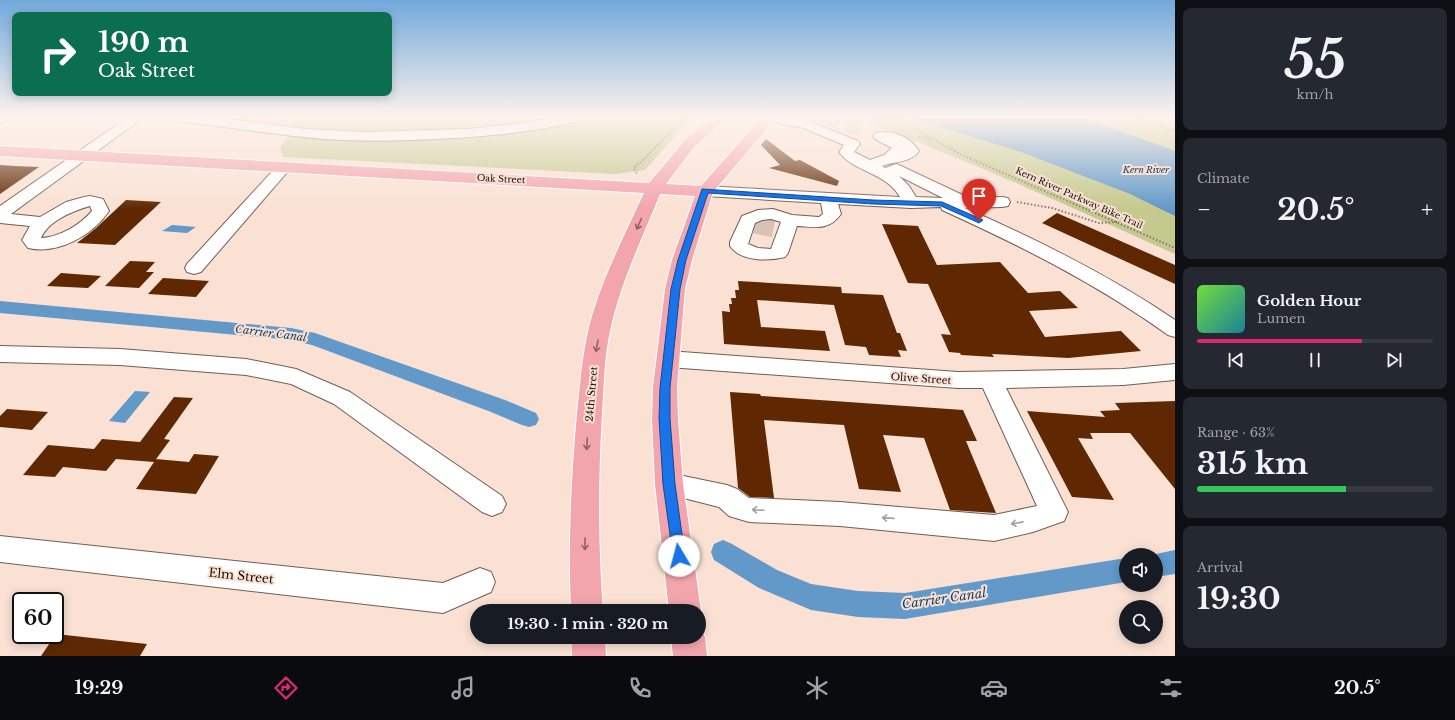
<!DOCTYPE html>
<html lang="en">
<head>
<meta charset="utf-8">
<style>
	body { margin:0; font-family:"Libre Baskerville",serif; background:#242831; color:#f1f3f6; height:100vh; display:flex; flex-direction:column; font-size:15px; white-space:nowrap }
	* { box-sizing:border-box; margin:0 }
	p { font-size:13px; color:#9ea1a6 }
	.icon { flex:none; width:22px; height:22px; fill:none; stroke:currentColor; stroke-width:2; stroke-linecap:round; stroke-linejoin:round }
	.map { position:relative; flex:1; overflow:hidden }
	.panel { display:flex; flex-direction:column; gap:8px; padding:8px; background:#0d0f14; width:280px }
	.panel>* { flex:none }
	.hud { position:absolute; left:12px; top:12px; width:380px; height:84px; border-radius:8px; box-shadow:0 2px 10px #0003; background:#0b6e4f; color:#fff; overflow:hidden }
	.tools { position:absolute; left:1119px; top:548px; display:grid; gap:8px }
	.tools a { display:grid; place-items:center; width:44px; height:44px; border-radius:50%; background:#171b24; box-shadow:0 2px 10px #0003; font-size:20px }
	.speed { position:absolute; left:12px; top:592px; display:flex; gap:8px; font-size:20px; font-weight:700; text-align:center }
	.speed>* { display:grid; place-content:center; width:52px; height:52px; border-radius:50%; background:#171b24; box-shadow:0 2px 10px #0003; line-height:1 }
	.speed .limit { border:2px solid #111; border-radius:6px; background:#fff; color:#111 }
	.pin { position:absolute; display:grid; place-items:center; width:34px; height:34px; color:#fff; margin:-41px -17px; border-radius:50% 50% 50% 0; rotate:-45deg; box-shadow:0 0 4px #0007 }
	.pin .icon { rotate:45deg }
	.me { position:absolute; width:44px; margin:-22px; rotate:352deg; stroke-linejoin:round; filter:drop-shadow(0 0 3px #0008) }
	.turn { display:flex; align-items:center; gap:14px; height:84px; padding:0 20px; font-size:18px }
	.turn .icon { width:52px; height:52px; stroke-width:2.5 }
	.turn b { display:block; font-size:28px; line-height:34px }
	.big { font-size:30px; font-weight:800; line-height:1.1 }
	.panel .widget { flex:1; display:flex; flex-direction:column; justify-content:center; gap:6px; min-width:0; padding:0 14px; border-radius:8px; background:#242831 }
	.panel .dial { align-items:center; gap:0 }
	.dial b { font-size:52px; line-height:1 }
	.song { display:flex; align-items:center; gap:12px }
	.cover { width:48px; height:48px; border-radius:6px; background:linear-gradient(135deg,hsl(100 70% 55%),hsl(190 70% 35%)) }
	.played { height:4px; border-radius:2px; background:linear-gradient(90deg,#db2777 70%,#363941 70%) }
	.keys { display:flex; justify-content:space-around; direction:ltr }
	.heat { display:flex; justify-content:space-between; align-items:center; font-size:22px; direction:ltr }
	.charge { height:6px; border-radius:3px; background:linear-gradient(90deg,#34c759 63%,#363941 0) }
	.trip { position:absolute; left:470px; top:604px; width:236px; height:40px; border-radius:20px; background:#171b24; box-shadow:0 2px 10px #0003; font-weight:800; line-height:40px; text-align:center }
	.tab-bar { display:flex; height:64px; justify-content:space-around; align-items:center; background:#090b0e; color:#9ea1a6 }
	.tab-bar .icon { width:28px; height:28px }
	.tab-bar .on { color:#db2777 }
	.tab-bar b { font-size:18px; color:#f1f3f6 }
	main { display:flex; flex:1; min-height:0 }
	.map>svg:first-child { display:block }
	.green { fill:#c4c98e }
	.water { fill:#6299c8 }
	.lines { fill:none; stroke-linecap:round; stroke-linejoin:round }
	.canal { fill:#6299c8; fill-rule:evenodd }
	.building { fill:#5f2803 }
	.minor-tunnel-far1 { stroke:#d8c2b6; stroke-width:15; stroke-dasharray:15 8; stroke-linecap:butt }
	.minor-tunnel { stroke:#d8c2b6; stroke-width:19; stroke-dasharray:19 10; stroke-linecap:butt }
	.minor-casing { stroke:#725d52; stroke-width:2 }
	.major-casing { stroke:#fff; stroke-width:2 }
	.path { stroke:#88776e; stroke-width:2; stroke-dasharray:1.5 2; stroke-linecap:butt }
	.minor { fill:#fff; fill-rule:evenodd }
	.major { fill:#f3a5ad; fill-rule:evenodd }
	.oneway { stroke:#906264 }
	.oneway2 { stroke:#a29f9d }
	.route { fill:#1a73e8; stroke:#114b97 }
	.labels { text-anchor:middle; stroke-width:4; stroke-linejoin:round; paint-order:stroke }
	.far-water-label { font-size:9px; font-style:italic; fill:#143e5f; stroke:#fae1d4 }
	.far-street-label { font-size:9px; fill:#170f0a; stroke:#fae1d4 }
	.street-label { font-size:10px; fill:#170f0a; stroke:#fae1d4 }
	.water-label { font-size:11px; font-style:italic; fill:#143e5f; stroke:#fae1d4 }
	.near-street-label { font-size:12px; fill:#170f0a; stroke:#fae1d4 }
	.near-water-label { font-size:13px; font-style:italic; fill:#143e5f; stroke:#fae1d4 }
</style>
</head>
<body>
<main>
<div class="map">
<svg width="1175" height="656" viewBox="0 0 1175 656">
	<rect width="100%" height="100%" fill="#fae1d4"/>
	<path class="green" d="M199,117h497l-14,11 -37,42 -30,4 -332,-17 -3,-10 15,-18z
		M850,117h305l20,7v130c-107,-48 -214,-98 -325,-137z"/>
	<path class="water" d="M908,117h173l94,34v65l-45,-22 -109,-42z
		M172,225l24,2 -9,6 -25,-2z
		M135,391l15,1 -25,31 -16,-2z"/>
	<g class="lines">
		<path class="canal" d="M0,301l291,27 24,5 190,67 31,13 3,6 -3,6 -7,2 -7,-2 -31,-13 -179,-67 -21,-5 -291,-27z
			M723,540l9,4 45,26 34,14 47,7 47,2 221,-35v24l-221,37 -47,-2 -47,-7 -52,-22 -45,-28 -3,-8 3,-8z
			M1175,550v24l-19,3v-22h-5z"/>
	</g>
	<path class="building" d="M766,139l29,22 5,-1 39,21 -2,5 -68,-18 11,-3 -19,-20z
		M0,165l15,1 24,1 -39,27z
		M126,200l35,2 -46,43 -38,-2 18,-14z
		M1057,213l118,52v19l-133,-61z
		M882,224l36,2 19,39 63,-3 28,31 32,-2 18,17 -49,3 16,26 76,-6 20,20 -73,7 -76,-4 2,3 -33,-2 -1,-2 -11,-1 -8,-18 10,1 -23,-51 -20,-1z
		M130,261l25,1 -9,10h8l-15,16 -34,-2z
		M61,273l40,3 -13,12 -41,-2z
		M163,278l46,3 -13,16 -48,-3z
		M738,281l103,6 1,6 41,2 14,38h3l7,18 -9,-1 3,7 -32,-2 -3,-8 -21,-2 -11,-40 -77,-5 4,27 64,4 5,20 -106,-7 -2,-33 8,1 -1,-8h3l-1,-6h5l-1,-8h4z
		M730,392l30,2 1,2 202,14 14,31h-11l30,72 -46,-3 -26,-72 -41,-3 18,57 -42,-3 -15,-64 -80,-5 10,78 -24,-1 -12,-9z
		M174,397l19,1 -29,41 6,1 -16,22 -38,-3 -10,12 -43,-4 -8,10 -32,-2 25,-30 46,4 8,-10 38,3z
		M1175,401v88l-45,-56h-40l3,6 -15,-1 36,62 -42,-3 -45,-86 78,6 -5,-6 20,-1 -5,-7z
		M7,409l41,3 -16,18 -32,-3v-11z
		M194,454l25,2 -23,38 -60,-5 20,-30 33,3z
		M56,634l91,10 -7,12h-99z"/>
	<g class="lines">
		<path class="minor-tunnel-far1" d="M825,117l42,14"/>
		<path class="minor-tunnel" d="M755,224l24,5"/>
		<defs>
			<path id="minor" d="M0,117h11l-2,3 -9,3z
				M128,117h16l-133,97 29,3 26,-15 18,-5 6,-1 13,3 6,12c-16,24 -51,44 -81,37l-6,-8 8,-14 -30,-3v-17zM90,206l2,5c-12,14 -32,26 -51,27 7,-17 32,-27 49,-32z
				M167,117h44l95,12 58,3 104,-3 56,-6 37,-6h24l-2,3c-56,14 -114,18 -171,20 -29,1 -59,1 -88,-1 -50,-4 -100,-13 -150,-18l-5,-1z
				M765,117l33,1 1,-1h15l-2,3 1,3 45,18 2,3 -6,8 16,8 14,-5 8,-7 -17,-9 -2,-3 2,-3c16,-4 36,4 44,18 -8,12 -25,10 -37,15l3,2 11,-4 5,2 68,32 33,-1 6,1 2,4 -2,4 -6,1 -37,1c73,32 144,67 210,112v17l-7,-2c-71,-51 -147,-89 -226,-125l-1,-3 -30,1 -73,-4 3,10c-12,17 -26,13 -44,12l-9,27 -3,4c-16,4 -44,5 -55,-11v-4l12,-26 16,-6 15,-1 19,6 27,2 4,-3 -2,-11 -116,-7 -6,-2 -2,-3 2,-3 6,-2 195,11c-14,-25 -47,-25 -61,-45l5,-7 -43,-18 -10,-1 -24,-6zM899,176l44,22 -27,-1 -7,-11zM771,219l10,3 -10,27 -13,-1 -10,-4 7,-21 7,-3z
				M284,162l5,2 3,3 -3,3 -88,102 -7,2 -7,-2 -2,-4 2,-4 92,-100z
				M0,346l120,3 126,10 50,10 54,23 152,104 4,8 -4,8 -10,4 -10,-4 -148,-108 -43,-20 -45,-9 -126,-10 -120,-3z
				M668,351l290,21 165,-3 52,-5v16l-52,5 -117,3 62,124 -4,9 -31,11 -39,9 -154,-15 -91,-4 -20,-6 -10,-9 -59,-15 -4,-8 4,-8 9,-3 58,12 10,4 12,9 91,4 154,13 43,-9 -54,-118h-25l-290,-21 -8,-2 -3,-6 3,-6z
				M0,536l443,47 37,-15 11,4 4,10 -4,10 -48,21 -443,-51z"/>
			<path id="major" d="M713,117h16l-34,29 -29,38 35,2 61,-69h15l-64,75 -21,68 -7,29 -8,98 1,32 5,65 18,127 -2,5v-5h-30l-14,-127 -3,-65 1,-32 12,-98 7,-29 23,-64 -35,-2c-17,43 -39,87 -49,133 -7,28 -7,58 -9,87 -4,66 -4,132 1,197h-32c-3,-66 0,-131 6,-197 3,-29 5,-58 12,-87 12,-46 35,-91 55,-134l-644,-37v-10l649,37 36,-43z
				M699,625l6,12 2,19h-34l-2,-19h28z
				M571,637h34l1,19h-34z"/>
		</defs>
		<use href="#minor" class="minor-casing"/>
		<use href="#major" class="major-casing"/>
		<path class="path" d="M870,117l15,5
			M893,117l67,37 215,94
			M1136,117l39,15
			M919,137l12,2
			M637,173l-3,-4 1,-3 6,-4 44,-45
			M1017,202l35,6 47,15 18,-1"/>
		<use href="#minor" class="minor"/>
		<use href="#major" class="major"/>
	</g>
	<defs><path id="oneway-shaft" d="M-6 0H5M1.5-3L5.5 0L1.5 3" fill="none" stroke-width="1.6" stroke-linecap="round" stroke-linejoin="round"/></defs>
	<g class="oneway">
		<use href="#oneway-shaft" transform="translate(639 224) rotate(113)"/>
		<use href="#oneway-shaft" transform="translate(597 346) rotate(100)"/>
		<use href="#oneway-shaft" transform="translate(587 444) rotate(94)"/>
		<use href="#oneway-shaft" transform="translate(585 544) rotate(90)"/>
	</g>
	<g class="oneway2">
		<use href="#oneway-shaft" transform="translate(758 510) rotate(-177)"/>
		<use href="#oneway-shaft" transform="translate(888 518) rotate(-176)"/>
		<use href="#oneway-shaft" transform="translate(1017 523) rotate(169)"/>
	</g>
	<linearGradient id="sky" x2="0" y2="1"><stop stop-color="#72a9db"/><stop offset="0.56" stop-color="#fdf2ec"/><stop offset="1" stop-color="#fdf2ec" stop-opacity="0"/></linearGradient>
	<rect width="1175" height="209" fill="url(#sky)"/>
	<path class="route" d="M702,189l171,11 69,2 41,18 -4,3 -2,-1 -36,-16 -68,-2 -165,-11 -22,67 -6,29 -10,99v30l5,66 10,72 -1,5 -5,1 -4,-1 -2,-5 -10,-72 -4,-66 1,-30 11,-99 7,-29z"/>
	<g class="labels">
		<g class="far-water-label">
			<text x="1146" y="173">Kern River</text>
		</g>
		<g class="far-street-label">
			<text transform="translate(501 179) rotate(3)" y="3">Oak Street</text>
			<text transform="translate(1079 198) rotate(24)" y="3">Kern River Parkway Bike Trail</text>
		</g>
		<g class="street-label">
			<text transform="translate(921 378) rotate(4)" y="4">Olive Street</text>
			<text transform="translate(591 394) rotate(-85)" y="4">24th Street</text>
		</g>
		<g class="water-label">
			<text transform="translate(271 333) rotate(7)" y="4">Carrier Canal</text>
		</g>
		<g class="near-street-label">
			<text transform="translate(241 576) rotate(6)" y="4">Elm Street</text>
		</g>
		<g class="near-water-label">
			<text transform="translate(944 598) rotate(-8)" y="5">Carrier Canal</text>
		</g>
	</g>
</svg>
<div class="tools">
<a><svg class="icon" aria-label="sound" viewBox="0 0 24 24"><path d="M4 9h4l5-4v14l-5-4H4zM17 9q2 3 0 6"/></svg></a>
<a><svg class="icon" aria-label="search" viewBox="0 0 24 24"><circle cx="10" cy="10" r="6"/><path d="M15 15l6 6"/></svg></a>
</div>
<div class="speed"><div class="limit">60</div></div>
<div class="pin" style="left:979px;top:220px;background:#d93025"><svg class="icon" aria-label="arrive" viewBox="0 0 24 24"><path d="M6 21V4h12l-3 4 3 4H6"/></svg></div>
<svg class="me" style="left:679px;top:556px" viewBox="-20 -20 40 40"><circle r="19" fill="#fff"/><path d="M0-13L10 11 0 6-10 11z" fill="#1a73e8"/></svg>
<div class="trip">19:30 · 1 min · 320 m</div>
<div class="hud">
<div class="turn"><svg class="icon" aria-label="right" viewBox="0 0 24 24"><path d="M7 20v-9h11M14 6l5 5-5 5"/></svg><div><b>190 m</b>Oak Street</div></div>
</div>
</div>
<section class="panel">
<div class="widget dial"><b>55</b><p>km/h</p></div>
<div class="widget"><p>Climate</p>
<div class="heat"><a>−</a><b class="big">20.5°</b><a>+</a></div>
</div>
<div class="widget">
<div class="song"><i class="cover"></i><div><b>Golden Hour</b><p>Lumen</p></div></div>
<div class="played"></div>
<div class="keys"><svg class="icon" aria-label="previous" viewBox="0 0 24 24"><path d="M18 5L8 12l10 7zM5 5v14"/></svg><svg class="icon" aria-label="pause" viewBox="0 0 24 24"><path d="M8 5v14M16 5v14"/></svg><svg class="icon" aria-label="next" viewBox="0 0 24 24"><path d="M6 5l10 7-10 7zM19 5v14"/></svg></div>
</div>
<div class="widget"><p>Range · 63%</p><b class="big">315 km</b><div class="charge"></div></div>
<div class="widget"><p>Arrival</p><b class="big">19:30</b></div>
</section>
</main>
<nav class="tab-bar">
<b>19:29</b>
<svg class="icon on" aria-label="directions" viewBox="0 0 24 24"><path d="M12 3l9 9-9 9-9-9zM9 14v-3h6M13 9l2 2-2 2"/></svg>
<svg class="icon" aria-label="music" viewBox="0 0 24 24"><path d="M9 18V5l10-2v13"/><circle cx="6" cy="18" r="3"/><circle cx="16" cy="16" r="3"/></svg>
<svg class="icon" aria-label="phone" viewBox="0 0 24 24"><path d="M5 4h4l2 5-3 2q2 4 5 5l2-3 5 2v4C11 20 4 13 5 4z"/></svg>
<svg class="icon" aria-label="climate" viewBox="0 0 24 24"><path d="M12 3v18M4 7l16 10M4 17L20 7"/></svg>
<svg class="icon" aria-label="car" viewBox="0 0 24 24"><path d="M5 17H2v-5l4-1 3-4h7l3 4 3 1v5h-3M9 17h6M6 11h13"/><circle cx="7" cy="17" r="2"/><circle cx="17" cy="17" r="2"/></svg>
<svg class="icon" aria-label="filters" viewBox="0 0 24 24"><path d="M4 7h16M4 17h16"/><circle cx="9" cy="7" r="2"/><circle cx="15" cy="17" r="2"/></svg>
<b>20.5°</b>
</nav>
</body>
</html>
